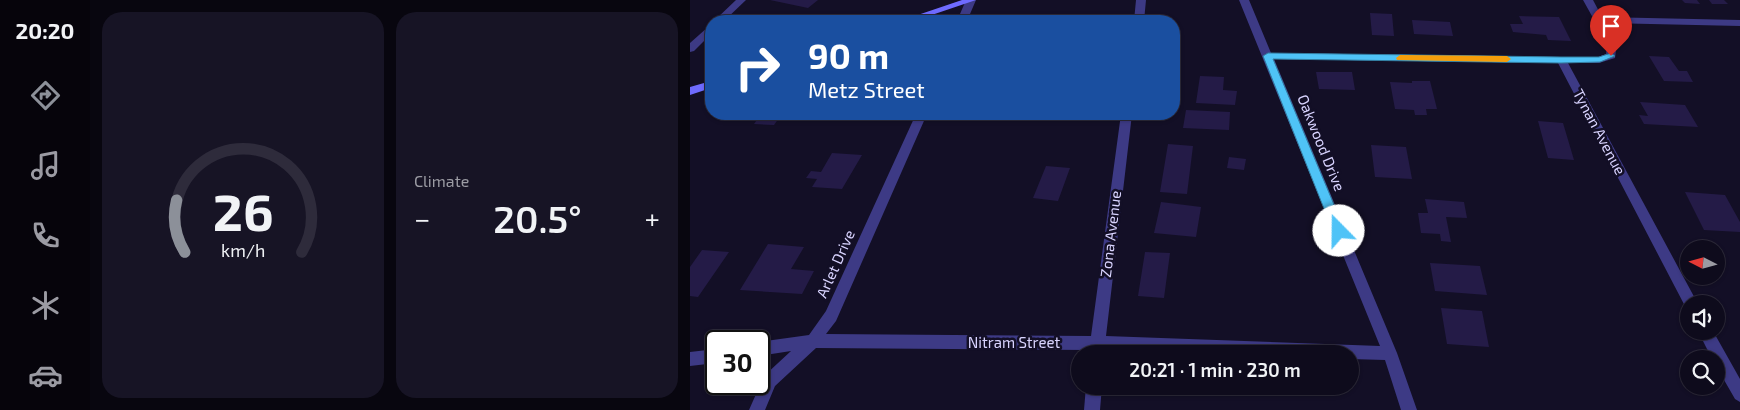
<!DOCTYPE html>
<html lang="en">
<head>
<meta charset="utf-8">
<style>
	body { margin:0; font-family:"Exo 2",sans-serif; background:#171425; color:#f1f3f6; height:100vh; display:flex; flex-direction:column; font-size:19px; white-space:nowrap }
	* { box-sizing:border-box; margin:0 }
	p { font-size:16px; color:#9b9ba3 }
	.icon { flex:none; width:28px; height:28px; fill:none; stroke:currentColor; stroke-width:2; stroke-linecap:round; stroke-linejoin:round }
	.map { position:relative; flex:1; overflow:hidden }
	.side { display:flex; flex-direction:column; gap:12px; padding:12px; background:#08060f; width:600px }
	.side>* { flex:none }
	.guide { position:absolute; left:15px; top:15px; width:475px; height:105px; border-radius:20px; box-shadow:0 1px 4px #0004,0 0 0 1px #2e2b3b; background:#1a4fa0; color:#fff; overflow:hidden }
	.needle { width:32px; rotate:276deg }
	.controls { position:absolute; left:990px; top:240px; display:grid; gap:10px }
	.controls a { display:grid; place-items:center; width:45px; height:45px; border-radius:50%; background:#0e0b1c; box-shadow:0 1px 4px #0004,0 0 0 1px #2e2b3b; font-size:25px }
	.speed { position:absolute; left:15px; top:330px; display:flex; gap:10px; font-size:25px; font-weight:700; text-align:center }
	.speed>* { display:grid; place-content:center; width:65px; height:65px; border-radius:50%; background:#0e0b1c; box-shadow:0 1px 4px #0004,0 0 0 1px #2e2b3b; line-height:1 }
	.speed .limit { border:2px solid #111; border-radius:8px; background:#fff; color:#111 }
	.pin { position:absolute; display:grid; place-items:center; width:42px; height:42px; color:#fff; margin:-51px -21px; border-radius:50% 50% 50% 0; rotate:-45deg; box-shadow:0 0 5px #0007 }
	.pin .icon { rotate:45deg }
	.me { position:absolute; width:55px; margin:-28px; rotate:338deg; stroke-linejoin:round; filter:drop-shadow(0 0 4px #0008) }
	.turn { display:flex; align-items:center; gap:18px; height:105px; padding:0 20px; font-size:22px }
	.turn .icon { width:65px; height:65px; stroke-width:2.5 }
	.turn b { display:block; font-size:35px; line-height:42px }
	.big { font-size:38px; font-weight:600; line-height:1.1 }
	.side .widget { flex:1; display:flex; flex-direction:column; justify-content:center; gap:8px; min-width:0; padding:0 18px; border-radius:20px; background:#171425 }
	.side .dial { align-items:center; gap:0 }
	.dial svg { height:130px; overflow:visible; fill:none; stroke:#2e2b3b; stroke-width:7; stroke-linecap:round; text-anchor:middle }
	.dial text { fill:#f1f3f6; stroke:none }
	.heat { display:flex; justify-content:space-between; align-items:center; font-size:28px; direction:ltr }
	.side .tiles { flex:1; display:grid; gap:12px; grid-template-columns:repeat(2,1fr) }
	.trip { position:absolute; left:381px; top:345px; width:288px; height:50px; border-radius:25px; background:#0e0b1c; box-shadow:0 1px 4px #0004,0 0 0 1px #2e2b3b; font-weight:600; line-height:50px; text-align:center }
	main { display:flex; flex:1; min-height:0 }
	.tab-bar { display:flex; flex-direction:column; width:90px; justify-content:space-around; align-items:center; background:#06040b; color:#9b9ba3 }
	.tab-bar .icon { width:35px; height:35px }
	.tab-bar .selected { color:#8c9099 }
	.tab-bar b { font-size:22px; color:#f1f3f6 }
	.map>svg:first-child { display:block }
	.building { fill:#241b47 }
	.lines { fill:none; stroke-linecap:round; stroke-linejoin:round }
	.minor { fill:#3d3a85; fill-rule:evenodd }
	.secondary { fill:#6f6bff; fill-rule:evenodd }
	.route { fill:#4fc3f7; stroke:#337fa1 }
	.slow { fill:#f59e0b }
	.labels { text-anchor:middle; stroke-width:5; stroke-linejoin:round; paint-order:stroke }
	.street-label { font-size:15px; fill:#d9d4ff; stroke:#130f26 }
</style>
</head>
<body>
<main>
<nav class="tab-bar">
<b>20:20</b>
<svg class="icon selected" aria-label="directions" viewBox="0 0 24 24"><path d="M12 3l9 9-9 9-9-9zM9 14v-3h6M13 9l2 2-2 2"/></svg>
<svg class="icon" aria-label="music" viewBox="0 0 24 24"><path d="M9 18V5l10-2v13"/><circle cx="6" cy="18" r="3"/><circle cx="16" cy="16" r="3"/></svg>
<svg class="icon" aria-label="phone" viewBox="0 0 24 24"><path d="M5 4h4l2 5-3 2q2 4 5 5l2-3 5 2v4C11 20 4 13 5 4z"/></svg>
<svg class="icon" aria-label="climate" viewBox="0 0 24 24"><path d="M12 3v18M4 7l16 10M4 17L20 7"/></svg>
<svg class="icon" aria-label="car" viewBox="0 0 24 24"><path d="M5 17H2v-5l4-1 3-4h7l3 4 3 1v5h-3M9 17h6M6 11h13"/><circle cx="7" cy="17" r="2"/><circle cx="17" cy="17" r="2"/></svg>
</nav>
<section class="side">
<div class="tiles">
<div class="widget dial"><svg viewBox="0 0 100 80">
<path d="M14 69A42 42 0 1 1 86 69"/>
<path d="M14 69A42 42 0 0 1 9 37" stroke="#8c9099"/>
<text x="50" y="56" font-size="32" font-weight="700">26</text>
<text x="50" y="72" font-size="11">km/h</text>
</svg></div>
<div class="widget"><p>Climate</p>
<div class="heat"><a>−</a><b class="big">20.5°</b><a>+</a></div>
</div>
</div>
</section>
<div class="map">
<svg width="1050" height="410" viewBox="0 0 1050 410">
	<rect width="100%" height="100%" fill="#130f26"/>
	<path class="building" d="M80,0h48l-10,8z
		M992,0h15l3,4 -15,-1z
		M1019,0h15l4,4h-16z
		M680,13l22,1 2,22 -22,-1z
		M829,16l40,1 12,24 -23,-1 -2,-5 -33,-3 -3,-8h13z
		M722,20l38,2 3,14 -39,-2z
		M959,56l20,1 10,14h8l6,11 -29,-1z
		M626,72h36l3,18 -36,-1z
		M510,76l24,1 -1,13 14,1 -2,14 -39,-2z
		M722,81h18l7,28h-11l1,6h-12l-1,-5 -19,-1 -5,-27 22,1z
		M950,102l45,3 13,22 -54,-3 -5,-9 9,1z
		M496,110l44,2 -1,18 -46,-2z
		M71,114h21l-8,11 -20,-1z
		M848,121l25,2 11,37 -26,-2z
		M478,144l25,2 -6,48 -27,-2z
		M681,145l35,2 6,32 -37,-2z
		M142,153l30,2 -20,34 -30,-2 5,-8 -11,-1 5,-7 10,1z
		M539,157l17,2 -2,11 -17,-2z
		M356,166l24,2 -12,33 -25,-3z
		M995,192l40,3 15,27v10l-36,-2z
		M735,199l39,3 3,16 -21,-1 5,25 -10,-1 -1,-7 -19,-1 -3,-20h10z
		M471,202l40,5 -5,30 -42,-4z
		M78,244l36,3 -13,22 23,2 -12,23 -62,-4z
		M12,250l27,2 -31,45 -8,-1v-29z
		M455,252l25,1 -6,45 -26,-2z
		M740,263l50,3 7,29 -52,-4z
		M751,308l41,3 7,36 -42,-3z"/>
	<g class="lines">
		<path class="minor" d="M46,0h10l-22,21h-10z
			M276,0h10l-9,21h-10z
			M446,0h10l-2,21h-10z
			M549,0h10l22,53 290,4h37l8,-3 1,-11 -24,-43h10l9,17 138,3v6l-134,-3 11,20 -2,15 -16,5h-31l130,241h-9v6l-3,-2 -128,-245 -284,-4 123,294 20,57h-16l-16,-50 -35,-1v-5h-143l-103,-4 -1,4h-14v-4l-273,-2 -41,38 -10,24h-16l15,-34 27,-25 -32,5v-14l50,-7 17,-24 90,-197h11l-91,207 -10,13 265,2 30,-222h11l-26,222 274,10z
			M21,26v8l-17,17 -4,1v-9l18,-16z
			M1008,331h15l27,48v23l-5,-3 -19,-33v-7h-4z
			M26,349v14l-26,3v-14z
			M396,386h16l-2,24h-16z"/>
		<path class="secondary" d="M272,0h14l-62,21h-14z
			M21,81v7l-21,7v-8z"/>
	</g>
	<path class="route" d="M578,53l293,4h38l12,-4 4,3 -15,6 -39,1 -288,-4 72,172 -1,3h-9l-2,-3 -70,-175z"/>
	<path class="slow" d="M710,55l107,1 4,3 -4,3 -110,-2 -1,-2z"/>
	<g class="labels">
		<g class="street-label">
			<text transform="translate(909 132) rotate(62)" y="5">Tynan Avenue</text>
			<text transform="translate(631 143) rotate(68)" y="5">Oakwood Drive</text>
			<text transform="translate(421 234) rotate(-83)" y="5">Zona Avenue</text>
			<text transform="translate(146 264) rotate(-66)" y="5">Arlet Drive</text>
			<text x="324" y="348">Nitram Street</text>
		</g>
	</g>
</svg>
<div class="controls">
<a><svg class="needle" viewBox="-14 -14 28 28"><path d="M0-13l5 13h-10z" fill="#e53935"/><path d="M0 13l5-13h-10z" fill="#9b9ba3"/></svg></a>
<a><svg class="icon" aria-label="sound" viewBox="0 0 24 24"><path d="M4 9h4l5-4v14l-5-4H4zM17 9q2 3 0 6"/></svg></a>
<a><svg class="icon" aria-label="search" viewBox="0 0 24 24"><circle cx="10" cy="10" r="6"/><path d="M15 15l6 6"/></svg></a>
</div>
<div class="speed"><div class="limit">30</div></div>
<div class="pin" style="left:921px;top:56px;background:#d93025"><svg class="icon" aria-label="arrive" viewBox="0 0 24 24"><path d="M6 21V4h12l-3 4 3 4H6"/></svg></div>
<svg class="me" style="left:649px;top:231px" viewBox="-20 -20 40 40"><circle r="19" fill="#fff"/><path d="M0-13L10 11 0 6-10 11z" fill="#4fc3f7"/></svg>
<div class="trip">20:21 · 1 min · 230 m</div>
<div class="guide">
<div class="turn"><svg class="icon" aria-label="right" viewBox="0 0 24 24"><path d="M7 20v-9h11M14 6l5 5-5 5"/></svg><div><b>90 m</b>Metz Street</div></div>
</div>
</div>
</main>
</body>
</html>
